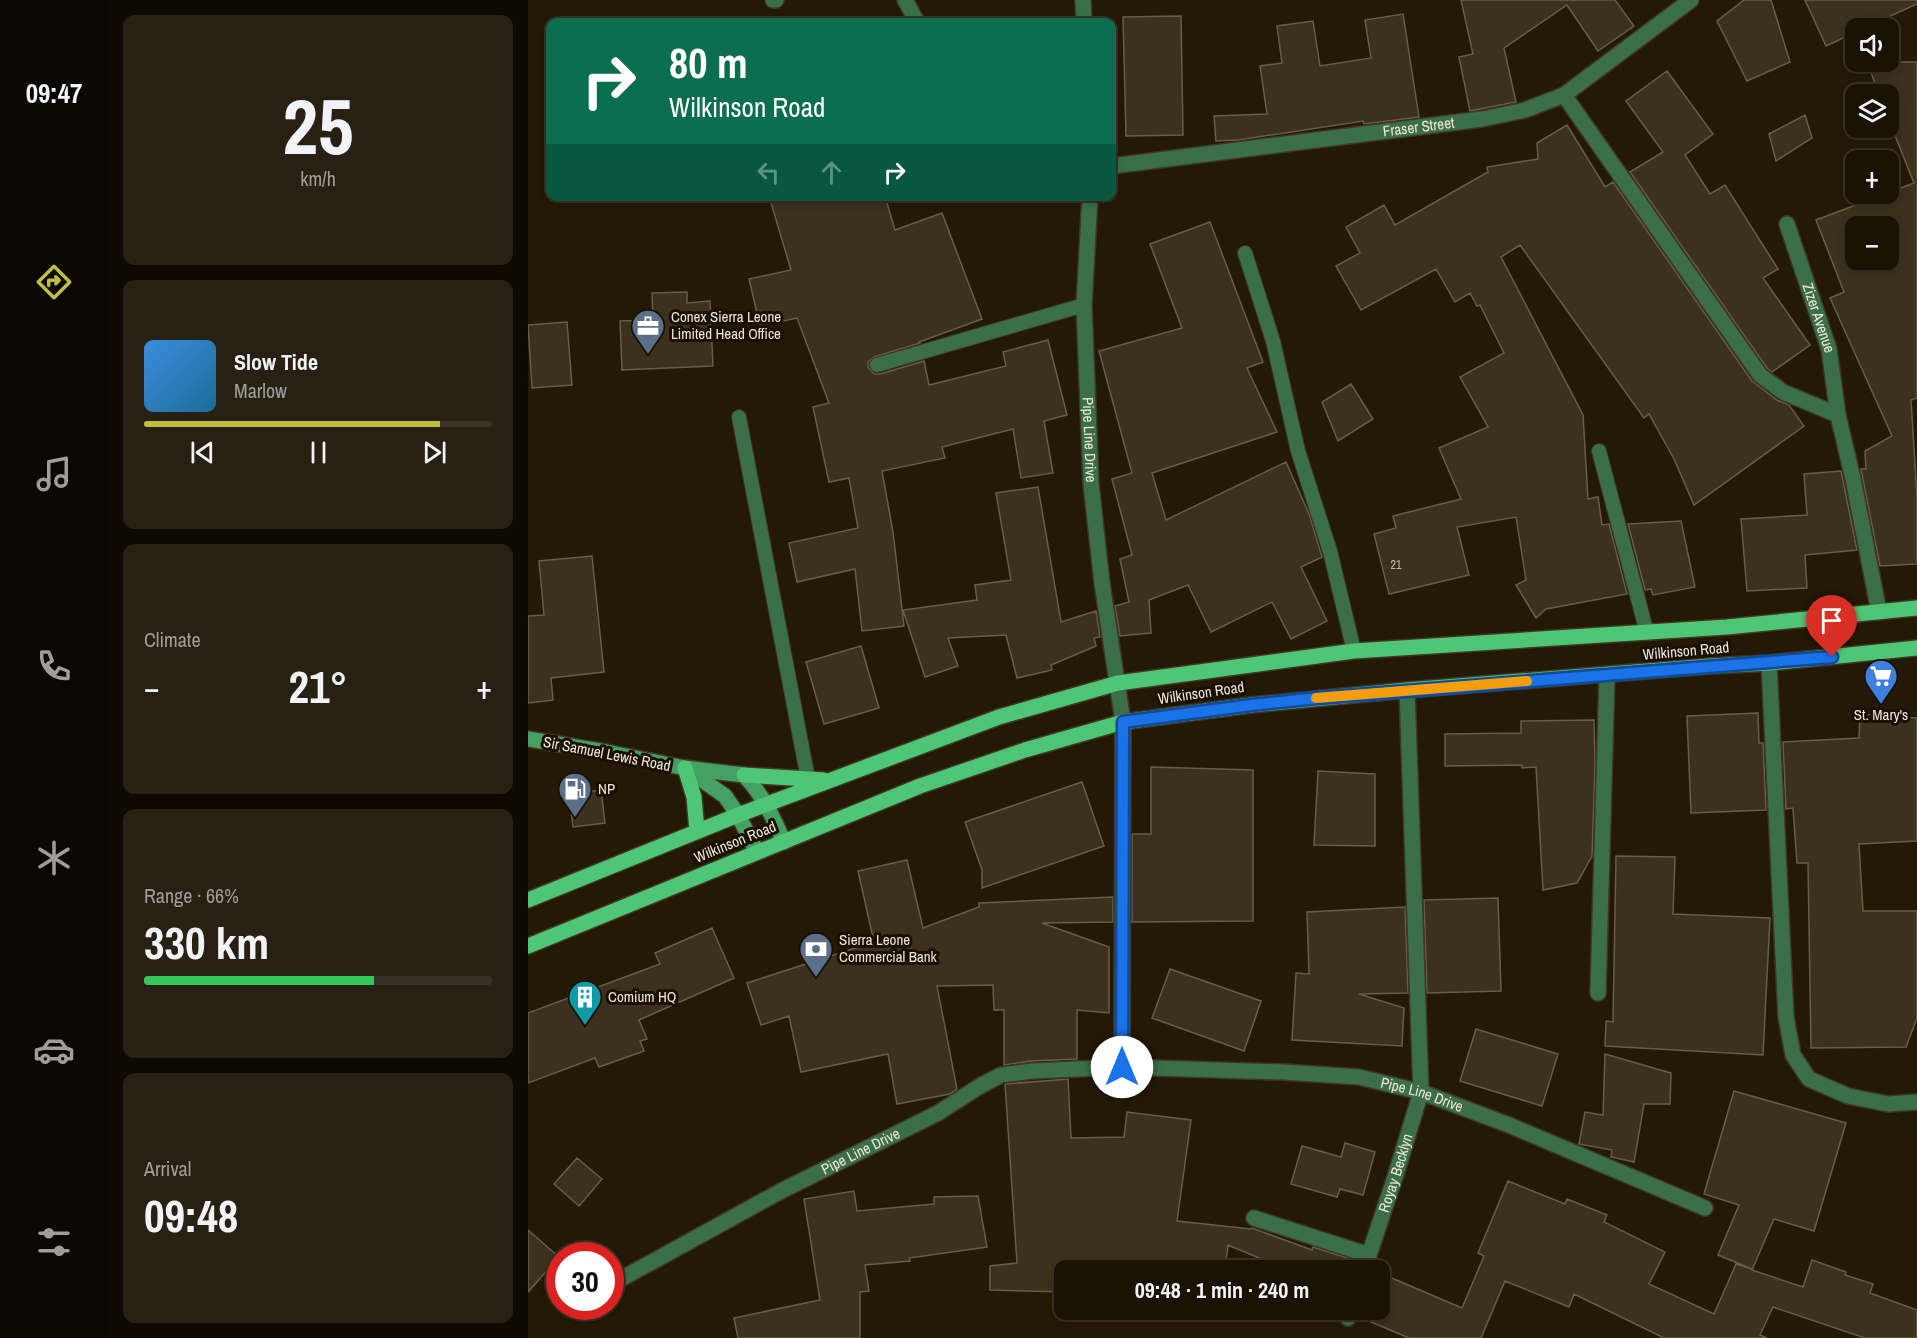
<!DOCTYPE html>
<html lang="en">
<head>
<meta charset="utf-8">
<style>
	body { margin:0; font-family:"Archivo Narrow",sans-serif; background:#272013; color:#f1f3f6; height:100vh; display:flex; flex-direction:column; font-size:22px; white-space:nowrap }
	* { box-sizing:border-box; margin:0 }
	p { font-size:20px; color:#9f9e9a }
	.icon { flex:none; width:33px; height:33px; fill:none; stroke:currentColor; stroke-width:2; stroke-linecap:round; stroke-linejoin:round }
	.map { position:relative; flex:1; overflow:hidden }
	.details { display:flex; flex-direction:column; gap:15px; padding:15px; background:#0e0a02; width:420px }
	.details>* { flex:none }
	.hud { position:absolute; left:18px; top:18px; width:570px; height:183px; border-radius:12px; box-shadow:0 3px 9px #0003,0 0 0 2px #383226; background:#0b6e4f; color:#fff; overflow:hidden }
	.fabs { position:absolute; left:1317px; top:18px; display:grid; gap:12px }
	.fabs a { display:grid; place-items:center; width:54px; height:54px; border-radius:12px; background:#1a1304; box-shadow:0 3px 9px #0003,0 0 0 2px #383226; font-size:30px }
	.speed { position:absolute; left:18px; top:1242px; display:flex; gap:12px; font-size:30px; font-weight:700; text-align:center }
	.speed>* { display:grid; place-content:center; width:78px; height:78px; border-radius:50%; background:#1a1304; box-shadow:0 3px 9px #0003,0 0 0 2px #383226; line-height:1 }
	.speed .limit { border:9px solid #d22; background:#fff; color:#111 }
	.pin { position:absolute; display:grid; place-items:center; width:51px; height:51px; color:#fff; margin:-62px -26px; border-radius:50% 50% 50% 0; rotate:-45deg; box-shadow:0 0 6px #0007 }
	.pin .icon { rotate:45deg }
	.me { position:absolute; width:66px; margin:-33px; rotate:0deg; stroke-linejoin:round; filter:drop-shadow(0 0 4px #0008) }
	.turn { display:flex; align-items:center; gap:21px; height:126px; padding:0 24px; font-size:27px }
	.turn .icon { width:78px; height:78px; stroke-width:2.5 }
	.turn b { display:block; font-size:42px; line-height:51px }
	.lanes { display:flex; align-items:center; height:57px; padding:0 24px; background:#0003; justify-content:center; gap:30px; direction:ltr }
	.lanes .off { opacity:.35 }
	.big { font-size:45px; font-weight:800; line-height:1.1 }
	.details .tile { flex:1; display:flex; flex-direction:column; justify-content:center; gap:9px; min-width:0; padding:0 21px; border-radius:12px; background:#272013 }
	.details .dial { align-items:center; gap:0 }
	.dial b { font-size:78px; line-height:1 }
	.song { display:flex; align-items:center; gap:18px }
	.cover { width:72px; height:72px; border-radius:9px; background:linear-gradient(135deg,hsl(210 70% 55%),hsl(200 70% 35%)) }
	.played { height:6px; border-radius:3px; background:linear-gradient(90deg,#bfbe41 85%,#383226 85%) }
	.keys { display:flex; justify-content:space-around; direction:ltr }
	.heat { display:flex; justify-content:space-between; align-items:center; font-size:33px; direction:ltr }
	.charge { height:9px; border-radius:4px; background:linear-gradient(90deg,#34c759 66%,#383226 0) }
	.trip { position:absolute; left:526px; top:1260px; width:336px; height:60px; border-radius:12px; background:#1a1304; box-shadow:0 3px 9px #0003,0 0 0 2px #383226; font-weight:800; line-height:60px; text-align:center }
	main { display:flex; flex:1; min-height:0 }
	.tabs { display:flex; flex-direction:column; width:108px; justify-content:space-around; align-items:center; background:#0a0802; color:#9f9e9a }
	.tabs .icon { width:42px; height:42px }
	.tabs .current { color:#bfbe41 }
	.tabs b { font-size:27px; color:#f1f3f6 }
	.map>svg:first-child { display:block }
	.building { fill:#3b311c; stroke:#685d47; stroke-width:1.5; fill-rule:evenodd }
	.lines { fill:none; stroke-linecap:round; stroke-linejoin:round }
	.lane-casing { stroke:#3f3623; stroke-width:16 }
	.street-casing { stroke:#3f3623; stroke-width:18 }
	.secondary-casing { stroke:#3f3623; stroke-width:18 }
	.primary-casing { stroke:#3f3623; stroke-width:18 }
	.lane { stroke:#3b6f49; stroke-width:14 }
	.street { stroke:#3b6f49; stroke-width:15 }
	.secondary { stroke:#47a063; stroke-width:15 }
	.primary { stroke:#4fc676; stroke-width:15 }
	.route-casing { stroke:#114b97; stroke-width:15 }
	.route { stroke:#1a73e8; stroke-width:10 }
	.slow { stroke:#f59e0b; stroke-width:10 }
	.labels { text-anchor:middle; stroke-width:6; stroke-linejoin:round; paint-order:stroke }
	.number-label { font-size:12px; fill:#c0baaa }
	.street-label { font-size:15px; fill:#ede7da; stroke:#191000 }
	.poi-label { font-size:15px; fill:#ede7da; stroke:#191000; text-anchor:start }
</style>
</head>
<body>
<main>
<nav class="tabs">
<b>09:47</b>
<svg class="icon current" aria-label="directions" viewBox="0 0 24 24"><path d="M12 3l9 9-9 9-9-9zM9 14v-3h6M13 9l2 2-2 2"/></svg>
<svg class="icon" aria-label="music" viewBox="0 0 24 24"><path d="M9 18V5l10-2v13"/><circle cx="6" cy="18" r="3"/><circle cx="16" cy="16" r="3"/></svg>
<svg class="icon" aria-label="phone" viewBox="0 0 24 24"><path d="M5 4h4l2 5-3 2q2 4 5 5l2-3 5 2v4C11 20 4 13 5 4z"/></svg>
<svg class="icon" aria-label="climate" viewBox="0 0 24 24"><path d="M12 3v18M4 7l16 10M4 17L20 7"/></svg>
<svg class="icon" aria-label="car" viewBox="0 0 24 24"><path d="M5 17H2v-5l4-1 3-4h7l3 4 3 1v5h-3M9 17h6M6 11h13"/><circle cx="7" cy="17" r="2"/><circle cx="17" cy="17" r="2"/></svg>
<svg class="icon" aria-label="filters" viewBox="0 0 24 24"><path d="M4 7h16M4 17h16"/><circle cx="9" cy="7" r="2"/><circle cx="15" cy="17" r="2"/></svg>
</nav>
<section class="details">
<div class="tile dial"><b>25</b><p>km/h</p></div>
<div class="tile">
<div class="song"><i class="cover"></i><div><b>Slow Tide</b><p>Marlow</p></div></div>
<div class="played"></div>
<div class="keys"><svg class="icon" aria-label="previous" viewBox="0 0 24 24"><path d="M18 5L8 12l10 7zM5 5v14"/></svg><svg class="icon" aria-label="pause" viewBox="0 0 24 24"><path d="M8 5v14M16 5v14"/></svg><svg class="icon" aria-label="next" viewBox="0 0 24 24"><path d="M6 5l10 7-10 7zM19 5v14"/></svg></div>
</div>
<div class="tile"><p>Climate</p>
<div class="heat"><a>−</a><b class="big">21°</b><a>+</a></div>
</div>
<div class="tile"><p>Range · 66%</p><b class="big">330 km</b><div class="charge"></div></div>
<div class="tile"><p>Arrival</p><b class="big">09:48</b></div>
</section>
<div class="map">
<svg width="1389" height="1338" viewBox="0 0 1389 1338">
	<rect width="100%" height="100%" fill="#231905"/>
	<path class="building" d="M933,0h154l19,26 -36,25 -31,-46 -63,43 12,54 -46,9 -11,-54 14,-3z
		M1216,0h27l19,62 -43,19 -30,-60z
		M1277,0h112v4l-53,24h-8v4l-30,14z
		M875,14l16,103 -55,7 -1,-3 -125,19 -22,1 -2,-25 53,-2 -7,-48 22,-3 -5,-37 36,-5 7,45 51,-8 -6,-38z
		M653,16l2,119 -57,1 -3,-119z
		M1339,62h50v336l-6,2 6,97v67l-37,2 -19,-97h5l-1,-18 27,-15 -62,-138 14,-6 -28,-72 98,-37 -26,-65v-24h-9zM1328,226h32v34h-32z
		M1139,71l46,63 -28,21 25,39 15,-9 53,84 -15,9 47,67 -38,27 -5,-4 -137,-196 33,-20 -37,-51z
		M1277,115l7,23 -36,23 -7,-27z
		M1039,125l38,62 8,-5 139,199 25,19 12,5 15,21 -110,79 -20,-46 -25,-45 -5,4 -124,-173 -19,12 82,158 5,84 10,-2 4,28 7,-1 18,70 -81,15 -10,9 -20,-33 10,-5 -10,-63 -59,10 12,48 -80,19 -15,-60 22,-6 -3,-12 68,-17 -22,-51 49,-21 -28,-50 44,-24 -24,-48 -3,1 -7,-13 -15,9 -19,-33 -75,41 -25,-44 24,-13 -14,-26 38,-22 11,20 93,-53 -1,-5 51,-8 -1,-16z
		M241,196h116l10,34 47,-17 40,106 -63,23 1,1 -46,14 -6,5v5l6,7h6l44,-13 5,24 77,-19 -3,-14 45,-12 19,75 -23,6 9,52 -32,5 -8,-49 -71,18 3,11 -63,13 11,61 11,94 -42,5 -7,-62 -58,13 -8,-39 69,-15 -9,-50 -20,4 -16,-75 16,-4 -32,-85 -37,8 -11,-47 42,-9z
		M682,222l53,140 -16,6 30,64 -125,41 14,47 120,-58 23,52 13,43 -21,10 26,54 -36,18 -19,-37 -61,30 -23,-47 -39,15 2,33 -31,3 -5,-30 14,-4 -9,-43 12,-4 -20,-76 20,-6 -33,-122 83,-23 -32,-84z
		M159,292v11l23,-2 3,65 -91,4 -2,-49 33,-1 -1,-27z
		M39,322l5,63 -40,3 -4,-63z
		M823,384l22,35 -35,22 -16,-39z
		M1313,471l16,79 -52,5 2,33 -60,3 -6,-72 66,-4 -3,-41z
		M510,487l23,135 35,-11 4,26 -6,1 2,8 -45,19 1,5 -35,8 -11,-43 -58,3 10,28 -33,11 -22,-67 74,-10 -2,-15 36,-5 -15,-87z
		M1153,521l14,66 -42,8 -2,-6 -6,1 -17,-66z
		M64,556l12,116 -53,6 2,22 -25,3v-87l16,-1 -5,-54z
		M333,646l18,62 -55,16 -18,-62z
		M1230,713l1,30h4l3,67 -75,3 -4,-97z
		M1332,714l57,4v123l-58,3 4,67h54v107l-11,29 -95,1 -3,-185h-11l-4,-55 -7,1 -3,-67 76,-4z
		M1066,720l1,45 -3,91 -15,27 -34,7 -7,-123 -14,1v-3l-77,1v-32l76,-1v-12z
		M623,767l102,3v151l-121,1v-88h19z
		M790,771l57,3v72l-61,-1z
		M554,782l22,64 -122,42v-18l-17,-48z
		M73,790l4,33 -32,4 -4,-33z
		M1088,856l59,1 -2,57 97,4 -7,137 -158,-9 1,-25 7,1z
		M379,860l16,68 56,-21v-4l134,-6v25l-71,1 67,24v66l-32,-3v49l-46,2 -27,4v-55h-10l-1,-25 -56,1 20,103 -7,5 -53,10 -9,-50 -87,18 -12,-56 -28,9 -14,-42 127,-41 -16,-71z
		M970,898l3,93 -74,2 -3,-93z
		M877,907l3,86 -49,1 45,14 -2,38 -110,-6 4,-67 13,1 -2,-62z
		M184,928l22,50 -95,42 8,19 -7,2 4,10 -45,16 -4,-9 -67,25v-70l132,-49 -5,-11z
		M642,969l91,32 -17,50 -92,-33z
		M948,1029l82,25 -16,52 -82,-25z
		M1077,1054l66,19 -1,31h-26l-10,58 -23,-5 1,-7 -33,-6 6,-32 18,3z
		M540,1079l3,59 53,-1 3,-25 64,8 -14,101 74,8 1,-1 60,22 1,-3 44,14 -3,9h-66l-60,-25 -3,25h-81l-65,-7v7h-14v22l-75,-2v-24l27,-3 -12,-179z
		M1206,1091l112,32 -32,108 -40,-12 -22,51 51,17 9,-27 34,12 -1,3 28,9 -3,9 47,17v28h-52l-92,-31 -13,28 7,3h-103l-90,-44 -5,13 -64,-26 -24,57h-72l-50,-21 2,-7h19v-37l82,35 22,-52 -6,-3 30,-72 57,23 2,-5 40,16 -3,7 61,30 -16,32 65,30 22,-50 16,5 -34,-14 21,-50 -35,-11z
		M817,1143l30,9 -12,43 -23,-6 -3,8 -46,-13 11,-38 39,11z
		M49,1158l25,21 -23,27 -25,-22z
		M326,1191l3,20 77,-7v-7l44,-1 9,51 -78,11 1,3 -45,4 4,26 -9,1v46h-122l-4,-20 86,-18 -16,-101z
		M0,1230l31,27 -31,35z"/>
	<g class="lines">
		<defs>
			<path id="lane" d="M717,253l28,88 25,110 32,100 24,100
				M349,365l207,-60
				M211,417l69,362
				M1071,451l48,182"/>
			<g id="street">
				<path d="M245,0h3"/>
				<path d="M377,0l12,22"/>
				<path d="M555,0l1,22"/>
				<path d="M1036,95l196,280 23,17 55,23"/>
				<path id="s1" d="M584,166l370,-47 43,-9 39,-15 127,-95"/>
				<path id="s2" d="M562,196l-6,109 7,179 11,99 21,139 -1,345"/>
				<path id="s3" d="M1259,224l42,125 9,66 15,64 26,133"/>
				<path d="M1241,663l17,354 7,38 16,24 39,17 40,8 29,-2"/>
				<path d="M1070,993l9,-318"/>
				<path d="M726,1218l115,37"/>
				<path id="s4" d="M836,1270l31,-93 26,-85 -14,-402"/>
				<path id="s5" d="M82,1285l171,-94 157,-78 42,-27 21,-11 31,-4 90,-4 162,5 75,5 62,15 88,33 196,83"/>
				<path d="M820,1318l3,-8"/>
			</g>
			<path id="secondary" d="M0,739l78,13 79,16 59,7c19,20 29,42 40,67
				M160,770l37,26 13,19 19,37"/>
			<path id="primary" d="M157,768l9,29 3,34
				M216,775l80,5
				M0,900l210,-85 261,-98 119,-34 236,-32 373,-24 190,-19
				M0,946l392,-160 105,-36 98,-28 128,-17 156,-15 303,-24 59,-3 148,-15"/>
		</defs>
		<use href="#lane" class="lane-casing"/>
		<use href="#street" class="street-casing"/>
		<use href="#secondary" class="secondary-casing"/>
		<use href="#primary" class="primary-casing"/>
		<use href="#lane" class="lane"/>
		<use href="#street" class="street"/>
		<use href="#secondary" class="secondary"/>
		<use href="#primary" class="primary"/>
	</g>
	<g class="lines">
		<defs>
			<path id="route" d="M594,1067l1,-345 128,-17 67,-7 514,-41"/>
		</defs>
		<use href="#route" class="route-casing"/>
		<use href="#route" class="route"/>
		<path class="slow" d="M788,698l211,-17"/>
	</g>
	<defs>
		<symbol id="office-pin" viewBox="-11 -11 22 30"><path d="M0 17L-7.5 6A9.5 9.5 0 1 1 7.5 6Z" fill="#5c6f8a" stroke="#191000"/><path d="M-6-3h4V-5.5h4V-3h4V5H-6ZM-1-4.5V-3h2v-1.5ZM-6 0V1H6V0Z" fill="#fff"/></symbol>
		<symbol id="supermarket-pin" viewBox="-11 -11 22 30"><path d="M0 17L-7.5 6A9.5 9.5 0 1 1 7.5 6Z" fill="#3f7fe0" stroke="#191000"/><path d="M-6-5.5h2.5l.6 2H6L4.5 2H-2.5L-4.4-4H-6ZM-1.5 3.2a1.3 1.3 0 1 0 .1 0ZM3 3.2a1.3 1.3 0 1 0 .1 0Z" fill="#fff"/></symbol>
		<symbol id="fuel-pin" viewBox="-11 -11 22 30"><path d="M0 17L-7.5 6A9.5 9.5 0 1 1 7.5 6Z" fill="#5c6f8a" stroke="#191000"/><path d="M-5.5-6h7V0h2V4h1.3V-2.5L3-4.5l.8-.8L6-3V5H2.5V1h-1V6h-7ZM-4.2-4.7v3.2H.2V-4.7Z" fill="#fff"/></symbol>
		<symbol id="bank-pin" viewBox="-11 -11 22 30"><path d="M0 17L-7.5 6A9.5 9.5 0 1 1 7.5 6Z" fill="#5c6f8a" stroke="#191000"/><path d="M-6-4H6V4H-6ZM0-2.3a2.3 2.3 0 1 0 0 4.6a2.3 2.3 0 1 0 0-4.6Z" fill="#fff"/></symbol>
		<symbol id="building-pin" viewBox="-11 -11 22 30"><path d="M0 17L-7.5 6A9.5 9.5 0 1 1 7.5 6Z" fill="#0f9aa8" stroke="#191000"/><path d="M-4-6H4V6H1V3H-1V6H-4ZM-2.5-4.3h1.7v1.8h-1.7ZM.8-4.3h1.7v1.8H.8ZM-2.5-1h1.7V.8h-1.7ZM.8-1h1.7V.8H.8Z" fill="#fff"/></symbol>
	</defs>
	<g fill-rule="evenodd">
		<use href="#office-pin" x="101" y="307" width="38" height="52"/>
		<use href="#supermarket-pin" x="1334" y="657" width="38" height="52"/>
		<use href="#fuel-pin" x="28" y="770" width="38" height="52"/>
		<use href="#bank-pin" x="269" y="930" width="38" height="52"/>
		<use href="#building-pin" x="38" y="978" width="38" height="52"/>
	</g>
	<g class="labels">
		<g class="number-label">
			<text x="868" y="569">21</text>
		</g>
		<g class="street-label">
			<text dy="5" stroke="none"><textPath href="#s1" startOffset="309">Fraser Street</textPath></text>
			<text dy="5" stroke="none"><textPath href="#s3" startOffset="99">Zizer Avenue</textPath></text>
			<text dy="5" stroke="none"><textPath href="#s2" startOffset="244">Pipe Line Drive</textPath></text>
			<text transform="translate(1158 651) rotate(-5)" y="5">Wilkinson Road</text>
			<text transform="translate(673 693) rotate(-8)" y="5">Wilkinson Road</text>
			<text transform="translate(79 754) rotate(11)" y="5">Sir Samuel Lewis Road</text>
			<text transform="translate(207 842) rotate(-22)" y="5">Wilkinson Road</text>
			<text dy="5" stroke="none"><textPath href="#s5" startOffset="868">Pipe Line Drive</textPath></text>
			<text dy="5" stroke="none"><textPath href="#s5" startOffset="284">Pipe Line Drive</textPath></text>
			<text dy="5" stroke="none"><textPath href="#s4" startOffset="102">Royay Becklyn</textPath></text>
		</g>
		<g class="poi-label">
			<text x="143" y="322">Conex Sierra Leone<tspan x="143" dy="17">Limited Head Office</tspan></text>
			<text x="1353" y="720" text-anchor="middle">St. Mary's</text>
			<text x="70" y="794">NP</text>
			<text x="311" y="945">Sierra Leone<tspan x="311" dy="17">Commercial Bank</tspan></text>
			<text x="80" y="1002">Comium HQ</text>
		</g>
	</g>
</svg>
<div class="fabs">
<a><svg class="icon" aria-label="sound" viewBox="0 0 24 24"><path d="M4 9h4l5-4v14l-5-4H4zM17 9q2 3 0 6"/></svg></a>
<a><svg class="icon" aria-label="layers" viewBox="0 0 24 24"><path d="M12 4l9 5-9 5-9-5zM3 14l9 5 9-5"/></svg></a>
<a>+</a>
<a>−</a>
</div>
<div class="speed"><div class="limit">30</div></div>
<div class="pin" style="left:1304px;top:657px;background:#d93025"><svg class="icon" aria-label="arrive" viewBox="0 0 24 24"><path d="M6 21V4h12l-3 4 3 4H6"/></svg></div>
<svg class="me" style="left:594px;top:1067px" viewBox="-20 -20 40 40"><circle r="19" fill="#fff"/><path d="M0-13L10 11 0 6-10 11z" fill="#1a73e8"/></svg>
<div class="trip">09:48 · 1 min · 240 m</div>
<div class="hud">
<div class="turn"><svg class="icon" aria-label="right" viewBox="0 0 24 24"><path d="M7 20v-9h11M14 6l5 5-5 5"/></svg><div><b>80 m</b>Wilkinson Road</div></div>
<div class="lanes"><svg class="icon off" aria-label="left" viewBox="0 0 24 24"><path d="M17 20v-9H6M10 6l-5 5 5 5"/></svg><svg class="icon off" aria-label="ahead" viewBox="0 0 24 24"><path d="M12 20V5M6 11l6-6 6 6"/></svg><svg class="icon" aria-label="right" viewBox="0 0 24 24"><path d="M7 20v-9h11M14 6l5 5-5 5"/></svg></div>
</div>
</div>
</main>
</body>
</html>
